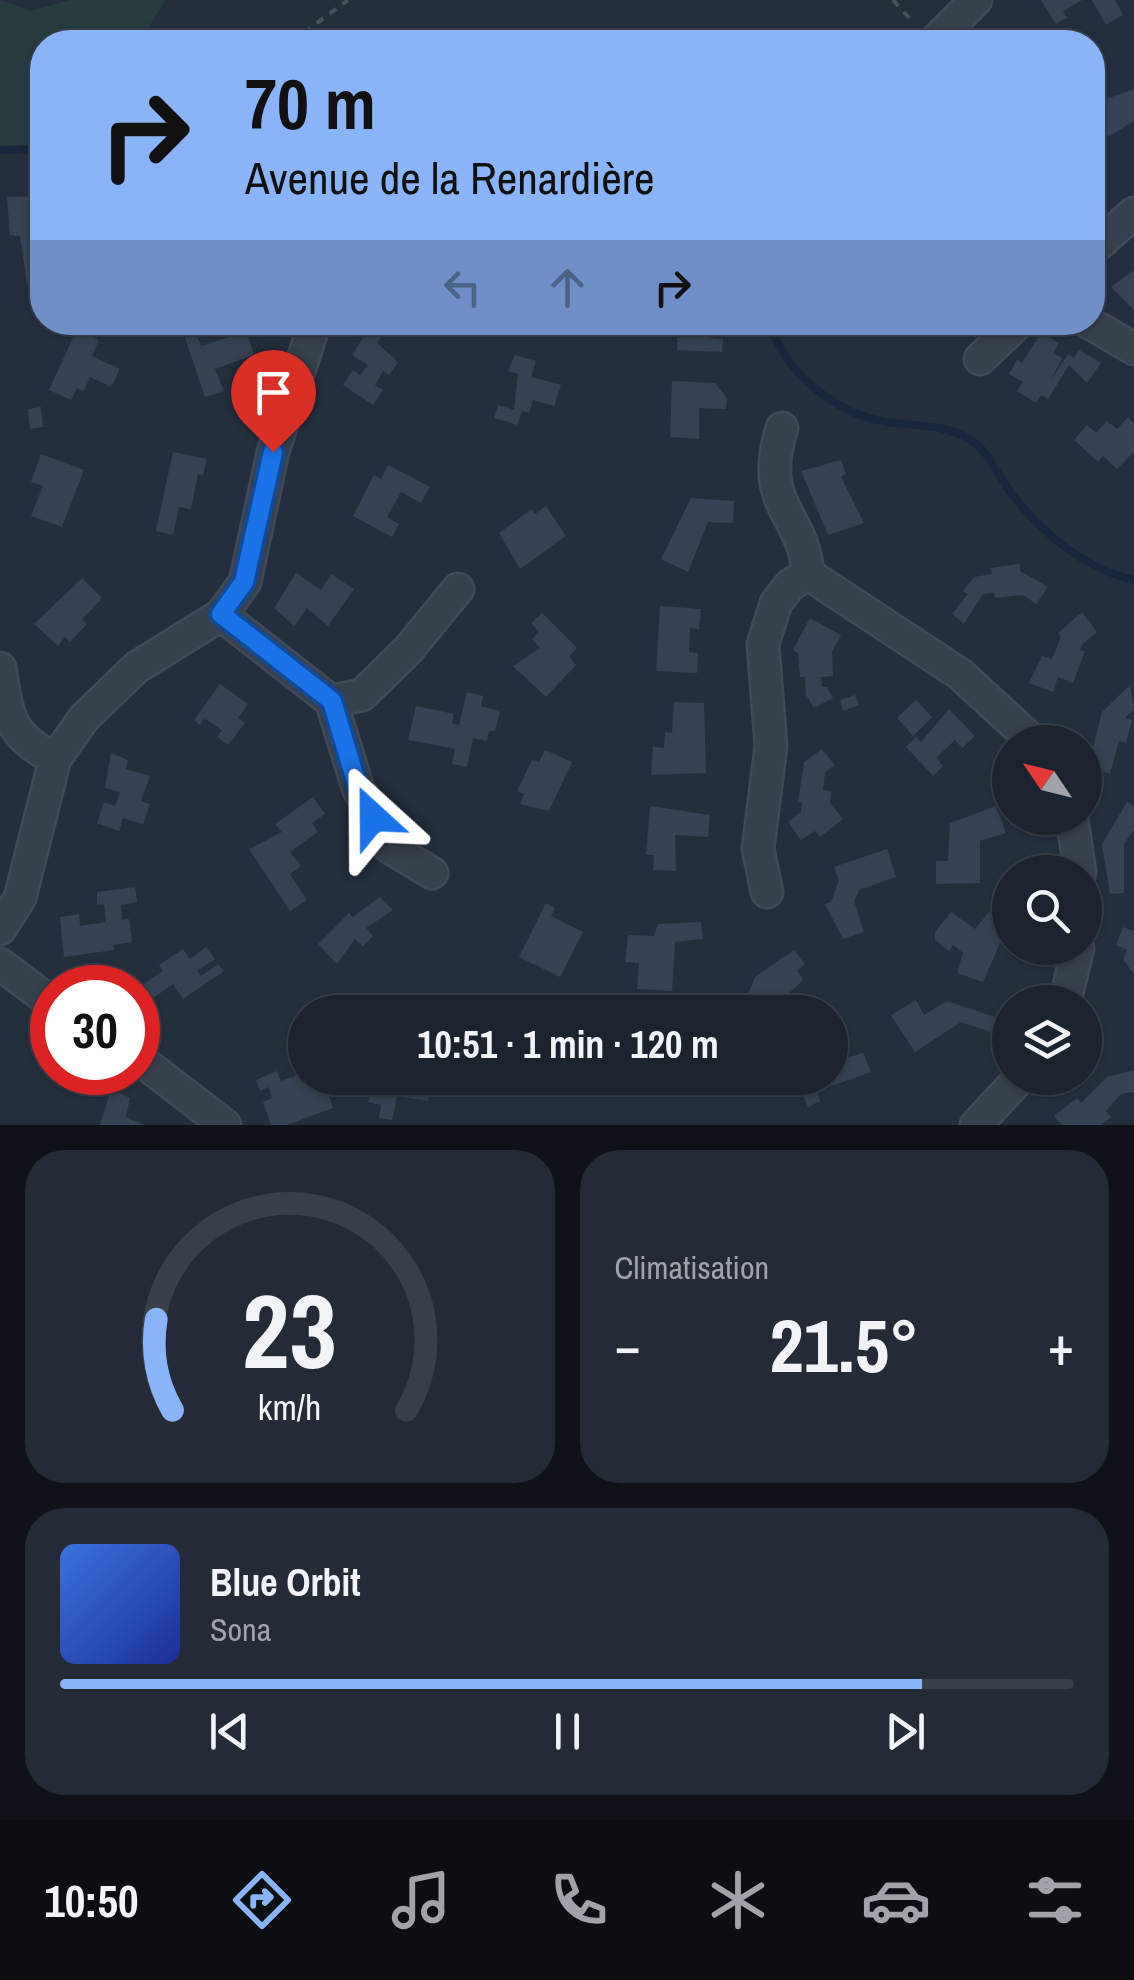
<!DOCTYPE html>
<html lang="fr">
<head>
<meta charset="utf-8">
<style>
	body { margin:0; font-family:"Archivo Narrow",sans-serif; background:#242b36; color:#f1f3f6; height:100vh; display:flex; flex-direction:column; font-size:38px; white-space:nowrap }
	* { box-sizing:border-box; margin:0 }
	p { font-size:32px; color:#a0a4aa }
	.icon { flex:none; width:55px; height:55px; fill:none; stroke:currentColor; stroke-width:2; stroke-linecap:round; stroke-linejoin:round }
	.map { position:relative; height:1125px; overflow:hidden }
	.drawer { display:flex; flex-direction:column; gap:25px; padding:25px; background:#0f1319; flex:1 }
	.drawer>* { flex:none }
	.banner { position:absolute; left:30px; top:30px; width:1075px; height:305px; border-radius:40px; box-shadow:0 2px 8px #0004,0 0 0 2px #39404a; background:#8ab4f8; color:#111; overflow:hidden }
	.needle { width:65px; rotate:305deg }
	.fabs { position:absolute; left:992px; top:725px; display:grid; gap:20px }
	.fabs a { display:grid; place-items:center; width:110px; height:110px; border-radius:50%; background:#1b232e; box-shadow:0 2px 8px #0004,0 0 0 2px #39404a; font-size:50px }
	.speed { position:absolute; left:30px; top:965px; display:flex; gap:20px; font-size:50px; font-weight:700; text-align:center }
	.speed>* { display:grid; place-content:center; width:130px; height:130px; border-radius:50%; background:#1b232e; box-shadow:0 2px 8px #0004,0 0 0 2px #39404a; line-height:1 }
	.speed .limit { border:15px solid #d22; background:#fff; color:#111 }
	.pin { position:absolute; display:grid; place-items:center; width:85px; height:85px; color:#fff; margin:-102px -42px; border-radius:50% 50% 50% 0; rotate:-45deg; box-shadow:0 0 10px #0007 }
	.pin .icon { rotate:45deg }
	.me { position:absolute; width:110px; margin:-55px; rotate:336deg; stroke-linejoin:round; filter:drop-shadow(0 0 8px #0008) }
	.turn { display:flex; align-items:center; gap:35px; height:210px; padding:0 50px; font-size:45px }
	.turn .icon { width:130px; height:130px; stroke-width:2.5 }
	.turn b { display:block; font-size:70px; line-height:85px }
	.lanes { display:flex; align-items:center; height:95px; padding:0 50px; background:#0003; justify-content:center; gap:50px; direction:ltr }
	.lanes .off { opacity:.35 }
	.big { font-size:75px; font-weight:700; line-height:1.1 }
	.drawer .tile { flex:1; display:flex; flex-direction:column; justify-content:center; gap:15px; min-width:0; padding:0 35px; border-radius:40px; background:#242b36 }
	.drawer .dial { align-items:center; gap:0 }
	.dial svg { height:260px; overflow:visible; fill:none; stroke:#39404a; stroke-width:7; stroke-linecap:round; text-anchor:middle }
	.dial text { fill:#f1f3f6; stroke:none }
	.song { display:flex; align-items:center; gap:30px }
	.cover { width:120px; height:120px; border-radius:15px; background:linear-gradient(135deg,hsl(220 70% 55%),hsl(230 70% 35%)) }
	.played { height:10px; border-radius:5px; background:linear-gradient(90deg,#8ab4f8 85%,#39404a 85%) }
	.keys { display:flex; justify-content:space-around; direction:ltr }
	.heat { display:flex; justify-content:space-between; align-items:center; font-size:55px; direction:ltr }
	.drawer .tiles { flex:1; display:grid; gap:25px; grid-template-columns:1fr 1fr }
	.tile:last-child { grid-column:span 2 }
	.trip { position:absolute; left:288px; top:995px; width:560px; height:100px; border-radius:50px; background:#1b232e; box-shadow:0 2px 8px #0004,0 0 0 2px #39404a; font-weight:700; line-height:100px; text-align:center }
	.tabs { display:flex; height:160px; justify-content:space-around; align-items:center; background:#0b0e12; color:#a0a4aa }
	.tabs .icon { width:70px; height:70px }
	.tabs .active { color:#8ab4f8 }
	.tabs b { font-size:45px; color:#f1f3f6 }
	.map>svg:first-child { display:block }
	.green { fill:#263c3f }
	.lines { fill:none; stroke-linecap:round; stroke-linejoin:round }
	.stream { stroke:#17263c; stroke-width:8 }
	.building { fill:#364354 }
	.minor-casing { stroke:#414a57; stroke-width:35 }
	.path { stroke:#3f5557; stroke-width:4; stroke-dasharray:8 8; stroke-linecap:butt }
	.minor { stroke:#38414e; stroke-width:30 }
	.route-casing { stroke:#114b97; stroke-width:25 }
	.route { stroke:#1a73e8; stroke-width:18 }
</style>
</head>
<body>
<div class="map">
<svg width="1134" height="1125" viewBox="0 0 1134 1125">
	<rect width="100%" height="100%" fill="#242f3e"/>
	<path class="green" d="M0,0l31,11 39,-11h96l-27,42h-97v107l-42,1z"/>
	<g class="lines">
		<path class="stream" d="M0,150l42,-1
			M770,322c14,51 66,92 117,100 26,4 59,2 82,17 21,13 28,35 42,54 31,40 74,76 123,87"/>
	</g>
	<path class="building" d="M1041,0h41l-19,11 4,7 -11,6z
		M1092,0h23l8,15 -17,10z
		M1134,89v32l-26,16 -15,-33z
		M42,196v86l-15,1 -7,-47 -10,-1 -3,-38z
		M1134,270v40l-23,-23z
		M364,322l25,4 -12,17 21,19 -9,13 -6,-4 -8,14 8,5 -10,15 -30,-20 10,-15 7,5 8,-10 -16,-10 12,-19 -6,-4z
		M678,322l27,3v12l18,2 -1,13 -45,-2z
		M190,325l12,21 44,-15 8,24 -39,14 9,22 -19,6 -20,-59 -2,-11z
		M77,329l22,11 -7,16 28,13 -9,18 -21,-10 -6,14 -7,-3 -6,12 -22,-10z
		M1041,333l18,10 -6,10 9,5 -11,22 17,-26 6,4 5,-8 22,13 -14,20 -18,-18 -21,34 -7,-4 -5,8 -19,-12 6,-9 -14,-8 8,-14 5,3z
		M515,355l21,6 -5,16 30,8 -7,21 -21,-6 -4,13 -7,-2 -5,14 -23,-7 4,-13 16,5 4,-36 -10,-3z
		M672,381l43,2 12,15 -1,11 -27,-1v31l-29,-2z
		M41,407l2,20 -13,2 -2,-20z
		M1128,417l6,6v29l-17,17 -14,-13 -5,6 -24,-22 13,-15 9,8 11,-12 10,8z
		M173,452l34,7 -4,16 -5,-1 -7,35 -12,-2 -6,28 -17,-4z
		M41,454l43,16 -22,57 -31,-11 12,-30 -12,-4z
		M841,460l5,14 -5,3 23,46 -36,12 -27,-64z
		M388,465l42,22 -9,16 -20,-11 -14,25 12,7 -7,13 -39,-21 21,-41 7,4z
		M691,498l43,3 -1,22 -25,-1 -20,50 -27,-13z
		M546,506l20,30 -46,33 -21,-36 33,-24 3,5z
		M1020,564v7l28,16 -12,17 -13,-9 -28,3 -1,-5 -11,1 -19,30 -12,-10 16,-20 -5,-3 11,-14 18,-3 -1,-6z
		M296,573l25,17 10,-16 23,15 -26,37 -21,-18 -13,18 -20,-18z
		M82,578l20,20 -20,22 5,4 -17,18 -5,-5 -7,9 -24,-22z
		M660,606l41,3 -2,20 -9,-1 -1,24 9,1 -1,20 -41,-2z
		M1082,612l15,20 -15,13 -2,5 5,1 -12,32 -15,-6 -5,15 -24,-9 13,-27 10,3 9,-22 -3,-4z
		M542,613l35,35 -8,8 7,9 -30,32 -33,-31 27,-18 -8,-9 7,-7 -8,-9z
		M810,618l31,17 -9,17 1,24 -12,1 1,10h5l6,11 -19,10 -8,-13 -1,-18h-5l-2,-24 -5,-3z
		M220,684l28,20 -10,14 7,5 -17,22 -11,-8 5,-7 -18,-12 -4,7 -6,-5z
		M1130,685l4,24 -9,9 7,2 -6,23 -7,-2 -9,33 -22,-7 14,-55z
		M467,692l16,4 -2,10 19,5 -5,20h-6l-2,10 -14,-3 -6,29 -15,-3 3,-15 -47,-9 8,-34 38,8 -2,9 7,2z
		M855,695l4,10 -16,6 -3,-11z
		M916,700l16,17 -19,19 -16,-18z
		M674,702l30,1 2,70 -55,2 2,-28 11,1 1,-16 7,1z
		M949,709l26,27 -13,12 -7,-8 -19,18 7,8 -10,10 -27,-29 10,-10 5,5z
		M822,749l13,16 -10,7 -2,18 8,1 -1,12 13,16 -23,18 -5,-6 -14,9 -13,-18 13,-10 1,-10h-4l6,-40z
		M545,750l27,12 -23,49 -29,-7 4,-10 -7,-3 15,-31 7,2z
		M111,753l17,7 -2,9 24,7 -9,25 9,3 -7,20 -20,-6 -4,13 -22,-8 7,-21 11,4 5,-14 -15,-4z
		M313,797l12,17 -13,9 6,9 -28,20 11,14 -11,8 17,26 -17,11 -41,-62 33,-17 -7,-8z
		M1127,802l7,5v22l-10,15v49l-14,1 -8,-50z
		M650,806l60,9 -2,22 -33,-2 1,36 -23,-1 1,-15h-8z
		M996,806l10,27 -26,8v42l-44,1v-23h12l2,-38z
		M887,849l9,28 -37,13 -5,11 10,31 -21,7 -18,-35 6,-2 8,-22 -5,-13z
		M135,887l2,15 -16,3 1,15 7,-1 3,23 -19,3 1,5 -50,7 -4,-40 19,-3 1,12 26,-4 -2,-18 -7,1v-13z
		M380,897l13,13 -27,18 7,8 -10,10 -8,-7 -18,25 -19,-20 31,-31 3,4z
		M546,903l9,5 -4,8 32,16 -23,45 -41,-20z
		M951,912l24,17 14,-17 18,15 -24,55 -26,-9 6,-20 -10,-8 -4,6 -14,-11v-8z
		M701,922l2,17 -28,3 -3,49 -35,-2 2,-26 -14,-1 3,-27 26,1 4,-12z
		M1123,927l11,4v43l-11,-15 4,-9 -11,-5z
		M206,947l9,12 -18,12 4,5 17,-12 6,7 -41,28 -10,-15 -31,22 -4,-18 25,-17 -4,-6 24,-16 7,10z
		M794,950l11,14 -8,7 6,9 -26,25 -5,-2 -4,9h-27l14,-35z
		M916,1000l8,15 23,-14 51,17 -4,15 -33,-11 -46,30 -24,-37z
		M863,1053l8,19 -54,19 3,10 -12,6 -13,-29h35v-15z
		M305,1058v20h18l10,30 -46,17h-16l-8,-23 9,-4 -3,-11 -9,4 -4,-11 21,-9 4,10 20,-7 -4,-13z
		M1134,1070v22l-13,2 -15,17 5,6 -10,8h-39l-8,-9 23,-18 4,5 26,-26z
		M373,1078h44l-2,11 15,2 -2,10 -31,-5 -5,24 -13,-2 2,-13 -13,-3z
		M634,1078h29l-1,9 -28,-3z
		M111,1089l19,9 -4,19 18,8h-44z"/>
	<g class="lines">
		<defs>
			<path id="minor" d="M934,42l42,-42
				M1092,250l42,-37
				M1088,322l46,27
				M980,359l39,-37
				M782,428c-25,79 22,84 26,146
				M221,615l110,86 27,87 31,59 43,26
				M0,668c8,48 9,68 55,91
				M331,701l31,-6 46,-45 50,-61
				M1072,818l8,54
				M767,892l-9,-43 13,-103 -8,-102 13,-41 14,-18 18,-11 152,100 74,68
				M0,929l20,-31 35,-139 29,-41 53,-51 84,-52 24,-33 28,-130 42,-130
				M0,964l52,39
				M1065,1002l13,-54
				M138,1058l87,67
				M976,1125l44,-47"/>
		</defs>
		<use href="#minor" class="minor-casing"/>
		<path class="path" d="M893,0l20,22
			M291,42l57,-42"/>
		<use href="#minor" class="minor"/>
	</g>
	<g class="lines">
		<defs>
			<path id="route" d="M273,452l-29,130 -23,32 111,87 26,87 15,29"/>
		</defs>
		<use href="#route" class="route-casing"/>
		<use href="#route" class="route"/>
	</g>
</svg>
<div class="fabs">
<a><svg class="needle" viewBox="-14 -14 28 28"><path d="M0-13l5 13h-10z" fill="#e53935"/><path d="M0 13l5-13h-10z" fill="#a0a4aa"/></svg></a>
<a><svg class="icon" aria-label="search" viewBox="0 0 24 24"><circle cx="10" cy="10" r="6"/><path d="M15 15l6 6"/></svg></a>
<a><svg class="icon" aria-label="layers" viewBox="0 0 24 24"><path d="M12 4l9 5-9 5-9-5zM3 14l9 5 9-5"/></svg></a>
</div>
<div class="speed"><div class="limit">30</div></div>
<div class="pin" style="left:273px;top:452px;background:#d93025"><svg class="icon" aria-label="arrive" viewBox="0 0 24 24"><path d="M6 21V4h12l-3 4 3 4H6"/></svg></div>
<svg class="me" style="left:373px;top:817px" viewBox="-20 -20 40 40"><path d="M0-17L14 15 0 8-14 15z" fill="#1a73e8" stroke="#fff" stroke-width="4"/></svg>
<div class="trip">10:51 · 1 min · 120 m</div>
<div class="banner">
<div class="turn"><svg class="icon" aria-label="right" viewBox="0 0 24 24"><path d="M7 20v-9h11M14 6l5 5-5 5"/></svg><div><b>70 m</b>Avenue de la Renardière</div></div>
<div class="lanes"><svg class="icon off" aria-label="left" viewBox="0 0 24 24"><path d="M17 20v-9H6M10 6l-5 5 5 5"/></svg><svg class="icon off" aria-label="ahead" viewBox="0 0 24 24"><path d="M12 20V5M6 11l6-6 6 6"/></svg><svg class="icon" aria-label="right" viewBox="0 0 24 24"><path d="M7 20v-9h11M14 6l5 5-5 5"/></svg></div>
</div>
</div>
<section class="drawer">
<div class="tiles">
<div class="tile dial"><svg viewBox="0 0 100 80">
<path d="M14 69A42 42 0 1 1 86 69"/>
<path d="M14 69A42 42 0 0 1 9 41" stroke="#8ab4f8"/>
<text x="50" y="56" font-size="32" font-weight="700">23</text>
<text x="50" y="72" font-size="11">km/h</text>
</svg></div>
<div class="tile"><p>Climatisation</p>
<div class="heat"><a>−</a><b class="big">21.5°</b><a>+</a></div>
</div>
<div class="tile">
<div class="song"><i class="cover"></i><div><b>Blue Orbit</b><p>Sona</p></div></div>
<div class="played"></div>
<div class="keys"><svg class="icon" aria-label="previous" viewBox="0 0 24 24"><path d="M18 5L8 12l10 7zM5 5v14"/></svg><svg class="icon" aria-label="pause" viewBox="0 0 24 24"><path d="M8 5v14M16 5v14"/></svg><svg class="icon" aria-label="next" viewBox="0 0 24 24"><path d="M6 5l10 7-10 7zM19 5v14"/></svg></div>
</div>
</div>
</section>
<nav class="tabs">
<b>10:50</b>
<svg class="icon active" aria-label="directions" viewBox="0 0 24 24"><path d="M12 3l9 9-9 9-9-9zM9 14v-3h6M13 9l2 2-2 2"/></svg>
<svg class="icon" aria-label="music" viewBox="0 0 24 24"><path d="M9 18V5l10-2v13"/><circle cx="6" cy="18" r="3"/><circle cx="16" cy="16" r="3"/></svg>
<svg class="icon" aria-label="phone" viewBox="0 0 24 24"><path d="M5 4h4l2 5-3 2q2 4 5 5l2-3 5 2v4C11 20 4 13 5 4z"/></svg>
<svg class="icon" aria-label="climate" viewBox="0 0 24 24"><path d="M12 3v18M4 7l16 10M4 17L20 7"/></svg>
<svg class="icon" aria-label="car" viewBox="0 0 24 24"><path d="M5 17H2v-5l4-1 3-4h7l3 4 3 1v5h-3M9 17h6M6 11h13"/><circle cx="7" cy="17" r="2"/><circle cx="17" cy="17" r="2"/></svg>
<svg class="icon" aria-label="filters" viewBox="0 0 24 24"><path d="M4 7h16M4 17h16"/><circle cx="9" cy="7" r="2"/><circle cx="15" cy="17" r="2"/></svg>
</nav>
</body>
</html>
